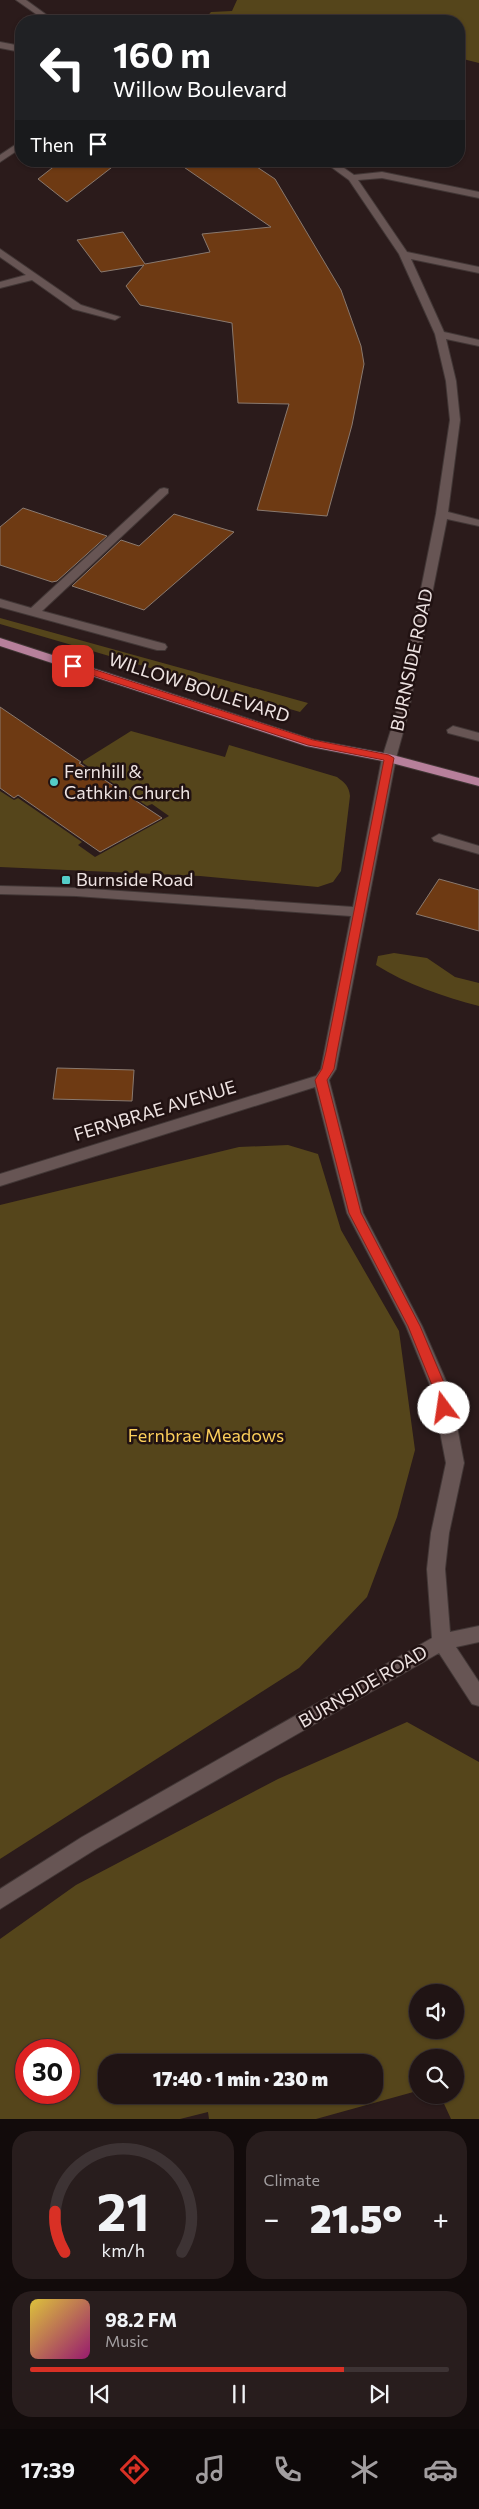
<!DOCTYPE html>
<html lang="en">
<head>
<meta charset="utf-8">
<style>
	body { margin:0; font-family:Commissioner,sans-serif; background:#281d1d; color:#f1f3f6; height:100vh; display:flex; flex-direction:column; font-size:19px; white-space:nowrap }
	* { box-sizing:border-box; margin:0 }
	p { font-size:16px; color:#a29ea0 }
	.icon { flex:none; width:28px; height:28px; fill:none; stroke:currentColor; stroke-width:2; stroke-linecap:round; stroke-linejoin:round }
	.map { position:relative; height:2119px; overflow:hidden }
	.details { display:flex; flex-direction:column; gap:12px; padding:12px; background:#120b0b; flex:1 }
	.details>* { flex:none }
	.top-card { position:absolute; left:15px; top:15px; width:450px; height:152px; border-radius:20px; box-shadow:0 1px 4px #0004,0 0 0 1px #3d3334; background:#202124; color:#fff; overflow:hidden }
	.fabs { position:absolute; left:409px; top:1984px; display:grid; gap:10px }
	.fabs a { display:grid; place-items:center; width:55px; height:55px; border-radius:50%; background:#201414; box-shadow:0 1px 4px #0004,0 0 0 1px #3d3334; font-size:25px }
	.speed { position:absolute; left:15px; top:2039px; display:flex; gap:10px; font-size:25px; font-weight:700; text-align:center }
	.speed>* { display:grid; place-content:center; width:65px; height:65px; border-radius:50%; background:#201414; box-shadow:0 1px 4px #0004,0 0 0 1px #3d3334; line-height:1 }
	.speed .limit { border:8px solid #d22; background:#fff; color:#111 }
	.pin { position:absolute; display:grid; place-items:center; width:42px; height:42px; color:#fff; margin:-21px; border-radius:10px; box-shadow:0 2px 8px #0006 }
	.me { position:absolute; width:55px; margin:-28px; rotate:346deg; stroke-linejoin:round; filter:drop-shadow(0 0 4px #0008) }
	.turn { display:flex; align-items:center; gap:18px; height:105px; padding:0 15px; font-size:22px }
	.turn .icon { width:65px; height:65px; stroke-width:2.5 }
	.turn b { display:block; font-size:35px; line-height:42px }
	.then { display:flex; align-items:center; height:48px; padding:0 15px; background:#0003; gap:10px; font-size:19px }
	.big { font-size:38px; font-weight:800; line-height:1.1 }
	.details .widget { flex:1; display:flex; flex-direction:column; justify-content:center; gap:8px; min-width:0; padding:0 18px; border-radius:20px; background:#281d1d }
	.details .dial { align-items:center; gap:0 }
	.dial svg { height:130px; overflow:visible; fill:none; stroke:#3d3334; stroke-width:7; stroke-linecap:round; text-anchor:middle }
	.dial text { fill:#f1f3f6; stroke:none }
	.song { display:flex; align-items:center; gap:15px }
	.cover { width:60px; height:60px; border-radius:8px; background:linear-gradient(135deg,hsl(50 70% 55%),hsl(320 70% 35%)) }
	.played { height:5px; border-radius:2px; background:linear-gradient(90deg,#d93025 75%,#3d3334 75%) }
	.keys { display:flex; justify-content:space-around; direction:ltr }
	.heat { display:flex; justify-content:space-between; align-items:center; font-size:28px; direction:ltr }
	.details .tiles { flex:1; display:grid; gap:12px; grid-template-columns:1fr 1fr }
	.widget:last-child { grid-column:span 2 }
	.trip { position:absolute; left:98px; top:2054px; width:285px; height:50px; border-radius:20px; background:#201414; box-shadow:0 1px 4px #0004,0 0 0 1px #3d3334; font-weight:800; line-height:50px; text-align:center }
	.tabs { display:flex; height:80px; justify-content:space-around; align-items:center; background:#0d0808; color:#a29ea0 }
	.tabs .icon { width:35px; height:35px }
	.tabs .current { color:#d93025 }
	.tabs b { font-size:22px; color:#f1f3f6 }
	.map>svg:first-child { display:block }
	.green { fill:#55451b; fill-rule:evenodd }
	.building { fill:#6e3a13; stroke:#89796f }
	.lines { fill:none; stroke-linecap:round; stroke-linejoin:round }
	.minor-casing { stroke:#423736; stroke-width:2 }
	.major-casing { stroke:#423736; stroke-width:2 }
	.minor { fill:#675554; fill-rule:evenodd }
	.major { fill:#b7809b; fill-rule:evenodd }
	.route { fill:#d93025; stroke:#8d1f18 }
	.poi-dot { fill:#54cdc8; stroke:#211212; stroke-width:2 }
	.labels { text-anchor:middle; stroke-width:5; stroke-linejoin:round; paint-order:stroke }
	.street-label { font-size:18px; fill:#eee3e2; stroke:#211212 }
	.poi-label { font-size:18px; fill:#eee3e2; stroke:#211212; text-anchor:start }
	.park-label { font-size:18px; fill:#fccf5b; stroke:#211212 }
</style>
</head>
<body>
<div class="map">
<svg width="479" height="2119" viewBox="0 0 479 2119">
	<rect width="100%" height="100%" fill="#2b1b1b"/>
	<path class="green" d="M237,0h242v63l-20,-5v-37h-256l8,-9 21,-1z
		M0,618l308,85 -8,9 -300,-88z
		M131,731l94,26 4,-12 108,32c8,6 12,9 13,19l-9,75 -8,11 -15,5 -118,-11 -200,-9v-76l14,9 4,-2 64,44 -4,3 17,12 74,-41 -17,-12 -5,2 -64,-43v-2z
		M394,953l33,5 28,19 24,6v23c-35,-9 -73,-22 -103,-41l2,-9z
		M288,1145l30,9 23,76 58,101 16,119 -18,67 -30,80 -68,71 -299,191v-654l239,-58z
		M407,1722l72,40v357h-28l-11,-24h15v-37h-37l-1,33 -101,28h-107l-1,-7 -28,7h-180v-180l76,-54 202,-106zM455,1992v38h-37v-38zM26,2050h43v42h-43zM374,2062v33h-268v-33z"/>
	<path class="building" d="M61,161h59l-53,41 -29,-23z
		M175,161h73l27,18 66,111 20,56 3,18 -12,61 -25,91 -70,-6 32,-106 -51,-1 -6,-80 -92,-18 -14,-19 18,-21 -43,7 -24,-32 46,-8 22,32 65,-12 -8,-18 69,-7z
		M23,508l84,28 -50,45 -5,1 -52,-17v-38z
		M174,514l60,18 -90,78 -72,-24 49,-46 18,6z
		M0,707l81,55 -2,1 83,55 -62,34 -82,-57 -4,3 -14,-10z
		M439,879l40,11v41l-63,-17z
		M57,1068l77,2 -2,31 -79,-2z"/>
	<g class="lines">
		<defs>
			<path id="minor" d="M16,0h10l29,21h-9z
				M0,42l21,4v6l-21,-4z
				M21,141v7l-21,14v-7z
				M323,161h11l20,14 28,-3 97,20v6l-97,-20 -24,2 49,72 72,15v6l-68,-14 33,73 35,8v6l-33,-7 10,42 4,39 -12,92 31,8v6l-32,-7 -39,195 -12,44 -60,311 -7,11 34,133 59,113 28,64 14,73 -15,70 -4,36 5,63 29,-6v16l-23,5 23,35v24l-7,-2 -33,-51 -343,196 -96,60v-20l82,-52 350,-199 -5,-69 4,-36 15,-70 -14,-73 -26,-64 -59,-113 -32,-126 -315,99v-12l316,-98 5,-7 30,-153 -275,-20 -76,-2v-8l76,2 277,19 29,-149 14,-44 40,-200 14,-94 -4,-39 -11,-47 -36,-80 -50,-74z
				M0,249l81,56 39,12 -5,3 -42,-11 -41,-29 -32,8v-6l26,-7 -26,-18z
				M164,488l4,1v4l-126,118 123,33 2,3 -2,3h-8l-157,-43v-8l31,9 129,-119z
				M453,726l26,7v8l-31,-8 -1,-3z
				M439,834l40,12v8l-45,-13 -2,-3z"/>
			<path id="major" d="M0,638l314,102 75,14 90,24v8l-91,-24 -82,-16 -306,-100z"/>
		</defs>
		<use href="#minor" class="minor-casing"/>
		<use href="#major" class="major-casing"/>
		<use href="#minor" class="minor"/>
		<use href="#major" class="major"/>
	</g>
	<path class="route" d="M70,664h7l236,76 76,15 5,3 -57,294 -3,17 -7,11 34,133 59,113 27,64 4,18 -2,4h-9l-6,-22 -26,-64 -59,-113 -34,-133 7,-11 4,-17 58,-292 -76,-15 -238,-77z"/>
	<g class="poi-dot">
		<circle cx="54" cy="782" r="5"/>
		<rect x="61" y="875" width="10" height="10" rx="2.5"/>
	</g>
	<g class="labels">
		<g class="street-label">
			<text transform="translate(412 660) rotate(-78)" y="6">BURNSIDE ROAD</text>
			<text transform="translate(199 688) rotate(18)" y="6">WILLOW BOULEVARD</text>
			<text transform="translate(155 1111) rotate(-17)" y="6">FERNBRAE AVENUE</text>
			<text transform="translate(363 1687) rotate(-30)" y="6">BURNSIDE ROAD</text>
		</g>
		<g class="poi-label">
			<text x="64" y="778">Fernhill &amp;<tspan x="64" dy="21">Cathkin Church</tspan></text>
			<text x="76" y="886">Burnside Road</text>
		</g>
		<g class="park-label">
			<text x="206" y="1442">Fernbrae Meadows</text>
		</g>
	</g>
</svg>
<div class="fabs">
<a><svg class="icon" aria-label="sound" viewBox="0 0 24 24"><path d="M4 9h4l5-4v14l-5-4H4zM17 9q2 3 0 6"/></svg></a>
<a><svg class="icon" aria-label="search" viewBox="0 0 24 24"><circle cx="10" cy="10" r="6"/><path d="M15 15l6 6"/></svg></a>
</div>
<div class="speed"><div class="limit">30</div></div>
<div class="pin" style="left:73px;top:666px;background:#d93025"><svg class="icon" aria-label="arrive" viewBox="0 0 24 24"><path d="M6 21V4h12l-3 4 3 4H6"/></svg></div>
<svg class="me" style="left:444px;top:1408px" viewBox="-20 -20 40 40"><circle r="19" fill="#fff"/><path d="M0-13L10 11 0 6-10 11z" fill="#d93025"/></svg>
<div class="trip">17:40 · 1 min · 230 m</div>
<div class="top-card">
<div class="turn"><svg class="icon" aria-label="left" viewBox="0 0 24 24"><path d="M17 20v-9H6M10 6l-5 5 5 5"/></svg><div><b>160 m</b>Willow Boulevard</div></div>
<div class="then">Then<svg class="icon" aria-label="arrive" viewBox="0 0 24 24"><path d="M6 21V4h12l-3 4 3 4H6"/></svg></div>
</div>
</div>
<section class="details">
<div class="tiles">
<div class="widget dial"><svg viewBox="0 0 100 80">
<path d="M14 69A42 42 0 1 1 86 69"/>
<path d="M14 69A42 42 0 0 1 8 44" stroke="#d93025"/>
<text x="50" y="56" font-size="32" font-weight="700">21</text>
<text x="50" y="72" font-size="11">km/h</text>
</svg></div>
<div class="widget"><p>Climate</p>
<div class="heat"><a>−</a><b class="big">21.5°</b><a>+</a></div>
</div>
<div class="widget">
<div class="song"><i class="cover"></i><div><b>98.2 FM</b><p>Music</p></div></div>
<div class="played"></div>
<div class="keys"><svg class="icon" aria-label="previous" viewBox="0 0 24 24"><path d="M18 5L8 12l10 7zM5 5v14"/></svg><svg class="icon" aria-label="pause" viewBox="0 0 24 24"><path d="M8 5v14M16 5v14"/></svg><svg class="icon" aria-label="next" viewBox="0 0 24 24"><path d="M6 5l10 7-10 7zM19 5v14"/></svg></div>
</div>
</div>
</section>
<nav class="tabs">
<b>17:39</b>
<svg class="icon current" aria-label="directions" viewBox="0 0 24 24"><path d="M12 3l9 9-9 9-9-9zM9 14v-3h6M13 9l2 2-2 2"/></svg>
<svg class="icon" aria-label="music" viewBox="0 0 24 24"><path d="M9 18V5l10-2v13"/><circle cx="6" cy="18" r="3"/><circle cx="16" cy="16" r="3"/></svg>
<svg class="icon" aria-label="phone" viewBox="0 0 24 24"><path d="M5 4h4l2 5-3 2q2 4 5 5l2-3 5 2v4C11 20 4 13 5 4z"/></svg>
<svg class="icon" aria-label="climate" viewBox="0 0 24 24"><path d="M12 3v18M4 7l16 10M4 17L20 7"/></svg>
<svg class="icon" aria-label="car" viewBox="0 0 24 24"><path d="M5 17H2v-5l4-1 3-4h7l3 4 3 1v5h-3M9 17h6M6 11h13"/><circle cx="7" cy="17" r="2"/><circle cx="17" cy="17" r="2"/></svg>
</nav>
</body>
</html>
